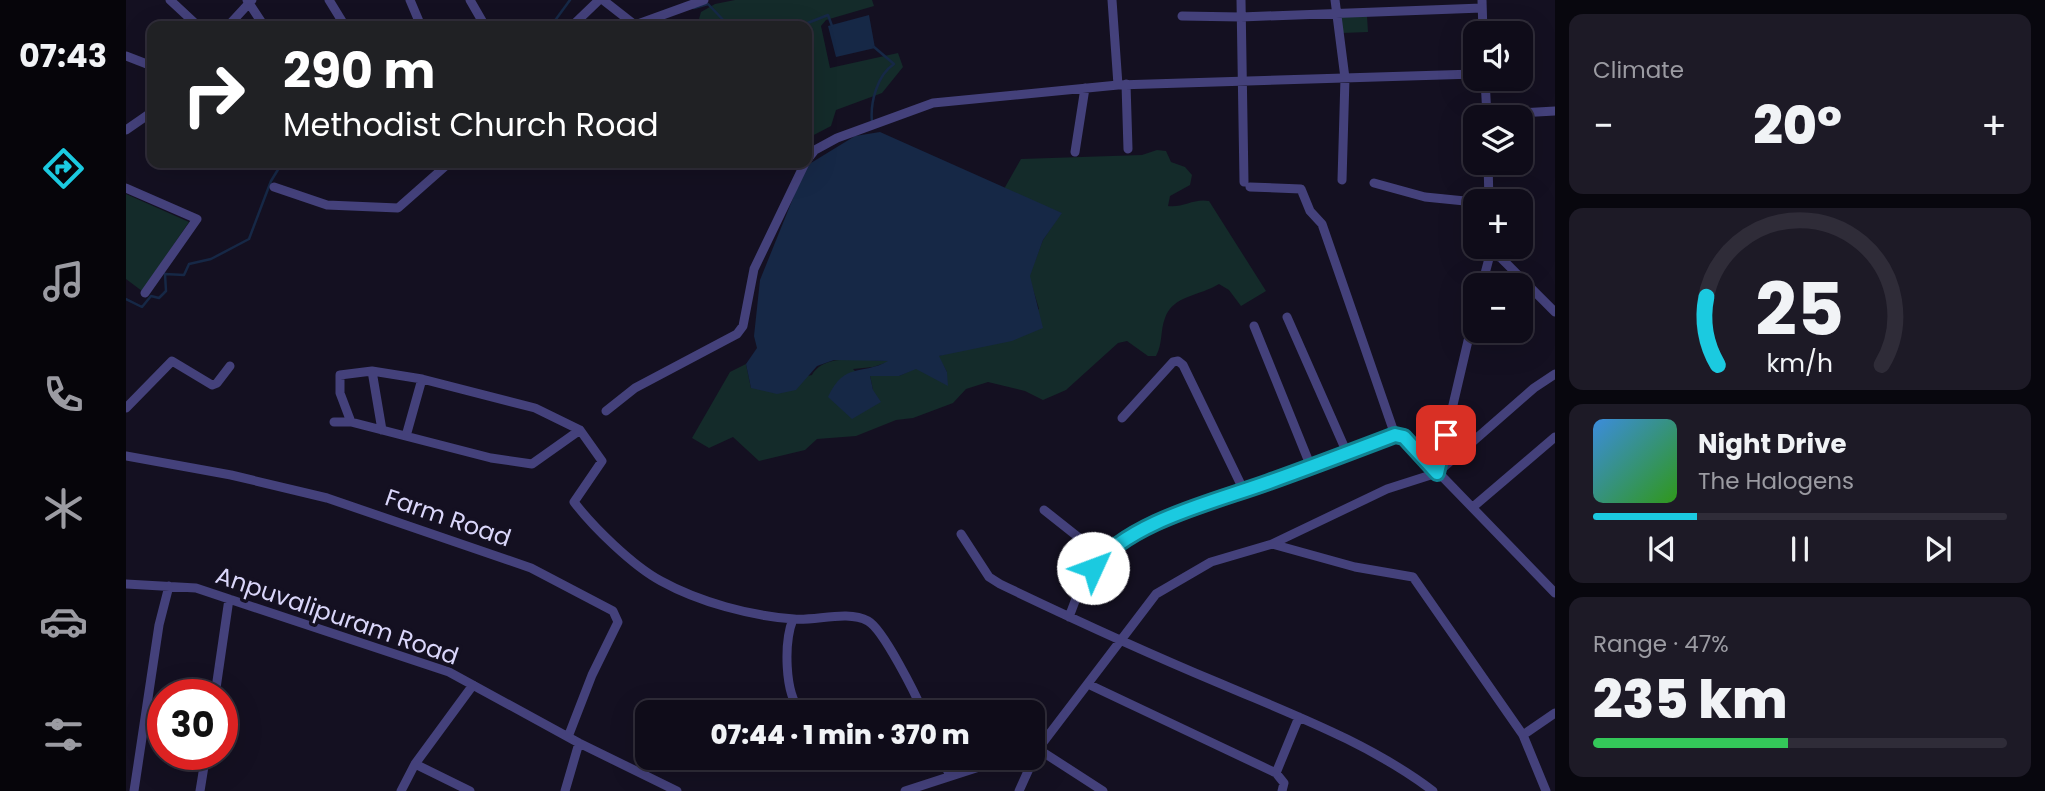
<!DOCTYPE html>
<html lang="en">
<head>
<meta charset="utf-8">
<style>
	body { margin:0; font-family:Poppins,sans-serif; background:#1d1a26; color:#f1f3f6; height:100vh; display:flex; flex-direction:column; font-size:26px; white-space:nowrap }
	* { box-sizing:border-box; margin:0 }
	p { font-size:23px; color:#9b9ba2 }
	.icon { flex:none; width:38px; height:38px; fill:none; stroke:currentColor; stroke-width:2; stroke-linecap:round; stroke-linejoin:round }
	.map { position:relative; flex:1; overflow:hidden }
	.side { display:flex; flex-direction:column; gap:14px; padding:14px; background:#08070e; width:490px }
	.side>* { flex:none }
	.guide { position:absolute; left:21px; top:21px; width:665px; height:147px; border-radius:14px; box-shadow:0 7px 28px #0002,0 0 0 2px #2f2c38; background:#202124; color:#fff; overflow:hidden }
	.buttons { position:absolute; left:1337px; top:21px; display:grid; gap:14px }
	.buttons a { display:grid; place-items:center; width:70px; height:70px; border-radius:14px; background:#0f0c19; box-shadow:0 7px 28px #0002,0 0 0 2px #2f2c38; font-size:35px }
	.speed { position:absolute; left:21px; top:679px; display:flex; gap:14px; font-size:35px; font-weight:700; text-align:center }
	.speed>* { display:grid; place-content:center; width:91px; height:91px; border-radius:50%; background:#0f0c19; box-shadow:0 7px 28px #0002,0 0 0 2px #2f2c38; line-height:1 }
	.speed .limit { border:10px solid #d22; background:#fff; color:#111 }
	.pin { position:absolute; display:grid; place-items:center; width:60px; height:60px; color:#fff; margin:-30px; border-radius:14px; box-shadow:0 4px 10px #0006 }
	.me { position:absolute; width:77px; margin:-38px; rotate:47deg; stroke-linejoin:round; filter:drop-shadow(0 0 5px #0008) }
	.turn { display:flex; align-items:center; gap:24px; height:147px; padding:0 21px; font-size:32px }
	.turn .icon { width:91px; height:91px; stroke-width:2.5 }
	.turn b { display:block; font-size:49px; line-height:60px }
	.big { font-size:52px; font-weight:800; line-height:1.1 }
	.side .tile { flex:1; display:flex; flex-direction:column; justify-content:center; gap:10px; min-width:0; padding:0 24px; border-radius:14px; background:#1d1a26 }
	.side .dial { align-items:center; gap:0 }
	.dial svg { height:182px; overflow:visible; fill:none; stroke:#2f2c38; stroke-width:7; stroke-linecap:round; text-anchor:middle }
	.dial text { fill:#f1f3f6; stroke:none }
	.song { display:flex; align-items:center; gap:21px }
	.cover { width:84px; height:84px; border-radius:10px; background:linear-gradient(135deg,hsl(210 70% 55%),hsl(110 70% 35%)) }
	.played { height:7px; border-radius:4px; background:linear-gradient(90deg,#1bcae0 25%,#2f2c38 25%) }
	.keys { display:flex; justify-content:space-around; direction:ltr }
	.heat { display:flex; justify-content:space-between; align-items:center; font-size:38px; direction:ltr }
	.charge { height:10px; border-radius:5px; background:linear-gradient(90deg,#34c759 47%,#2f2c38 0) }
	.trip { position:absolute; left:509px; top:700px; width:410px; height:70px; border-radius:14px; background:#0f0c19; box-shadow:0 7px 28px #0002,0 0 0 2px #2f2c38; font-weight:800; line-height:70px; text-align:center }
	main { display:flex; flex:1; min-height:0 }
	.menu { display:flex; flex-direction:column; width:126px; justify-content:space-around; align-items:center; background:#06050a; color:#9b9ba2 }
	.menu .icon { width:49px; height:49px }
	.menu .active { color:#1bcae0 }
	.menu b { font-size:32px; color:#f1f3f6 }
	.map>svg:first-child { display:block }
	.green { fill:#142b2a }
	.water { fill:#162846 }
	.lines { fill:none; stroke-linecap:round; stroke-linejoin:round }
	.stream { stroke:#162846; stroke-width:2.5 }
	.minor { stroke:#44417b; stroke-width:9 }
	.route-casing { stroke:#128392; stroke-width:18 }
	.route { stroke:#1bcae0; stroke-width:12 }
	.labels { text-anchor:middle; stroke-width:7; stroke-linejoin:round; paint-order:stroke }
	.street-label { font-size:24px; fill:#dad6fa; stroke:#141021 }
</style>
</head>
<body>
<main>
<nav class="menu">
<b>07:43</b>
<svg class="icon active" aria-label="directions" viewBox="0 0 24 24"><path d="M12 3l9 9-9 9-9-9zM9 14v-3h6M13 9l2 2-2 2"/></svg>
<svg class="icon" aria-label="music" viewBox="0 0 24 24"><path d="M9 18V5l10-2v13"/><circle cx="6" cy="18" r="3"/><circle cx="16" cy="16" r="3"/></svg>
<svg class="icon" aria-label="phone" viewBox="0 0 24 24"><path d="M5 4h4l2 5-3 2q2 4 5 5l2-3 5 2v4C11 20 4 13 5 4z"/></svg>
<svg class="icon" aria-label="climate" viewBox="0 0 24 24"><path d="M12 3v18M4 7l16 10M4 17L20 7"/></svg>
<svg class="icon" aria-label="car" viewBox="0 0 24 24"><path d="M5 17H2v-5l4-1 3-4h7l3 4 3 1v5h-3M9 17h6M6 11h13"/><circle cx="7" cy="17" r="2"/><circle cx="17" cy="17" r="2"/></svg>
<svg class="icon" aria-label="filters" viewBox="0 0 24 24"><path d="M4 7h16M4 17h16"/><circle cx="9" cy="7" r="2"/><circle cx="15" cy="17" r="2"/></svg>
</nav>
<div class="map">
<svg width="1429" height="791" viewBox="0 0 1429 791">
	<rect width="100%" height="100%" fill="#141021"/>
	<path class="green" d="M609,0h137l2,6 -48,14 -5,6 9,42 68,-15 5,14 -21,26 -46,17 -5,16 -21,11 -3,-2v-109h-110l4,-14 14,-8z
		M1241,16l1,16 -26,1 -1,-16z
		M1031,150l9,1 5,11 14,5 7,8 -2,10 -20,11 -2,10c15,2 26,-8 41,-5l57,90 -25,15 -12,-16 -10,-6c-19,12 -46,11 -54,34 -5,13 -2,25 -9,38h-8l-21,-15 -9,2 -52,47 -23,10 -18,-9 -37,-9 -22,7 -13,14 -40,15 -17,2 -40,16 -39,3 -12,11 -46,11 -26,-24 -24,11 -17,-10 38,-66 16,-8 5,24 61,-13c14,-24 55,-13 79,-14l-18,6 -20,2 20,21 -3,-14h29l17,-8 31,4 -9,-16 28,-7 73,-40 -10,-33 14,-36 18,-27 -57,-24 17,-30 121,-4z
		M0,194l63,28 -47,69 -16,-12z"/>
	<path class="water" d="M743,15l6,33 -39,9 -8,-31z
		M754,132l182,81 -19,27 -13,36 13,52 -31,13 -73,15 8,16 1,14 -32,-17 -17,7h-29l3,14 8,12 -29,17 -24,-22c17,-36 33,-21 60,-36l-54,-1 -17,6 -21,24 -19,4 -26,-6 -5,-24 11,-16 -3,-12 6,-56 46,-114 49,-30z"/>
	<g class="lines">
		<path class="stream" d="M568,8l14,-4 21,22
			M425,26l19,-26
			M674,26l28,-11 4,11
			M746,122c-2,-19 5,-47 22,-58l-20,-17
			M0,299l16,8 9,-11 8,2 7,-7 -1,-17 19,1 5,-11 22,-5 38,-20 22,-58 11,-18"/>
		<path class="minor" d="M44,0l28,26
			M121,0l17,26
			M203,0l16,26
			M284,0l11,26
			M344,0l15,26
			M477,0l32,25 69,-25
			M986,0l6,85
			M1115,0l3,182
			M1209,0l10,78 -3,102
			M1356,0l1,33
			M1056,16l59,1 241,-9
			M102,26l24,-26
			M446,26l27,-26
			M0,56l26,10
			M1359,79l2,38
			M1000,84l2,65
			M1361,115l68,-4
			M0,130l26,-18
			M949,152l10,-64
			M681,160l8,-10 22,-12 96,-35 185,-18 357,-11
			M1362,163l1,38
			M1248,183l51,14 50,5
			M148,187l53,18 71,3 51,-45
			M1124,187l51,2 9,22 12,13 73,211
			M0,188l71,31 -52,74
			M1366,254l9,4 54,54
			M1356,285l10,-38
			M1161,317l60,136
			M1128,326l57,141
			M246,371l50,8 -16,57
			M296,379l113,29 45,22
			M0,408l46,-47 40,24 5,-2 13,-17
			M480,411l29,-23 102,-54 6,-8 11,-57 51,-106
			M996,418l51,-56 5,-1 5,4 61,126
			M208,422h17l140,36 41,6 48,-34 22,31 -28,41c19,25 59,64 87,79 38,21 90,35 133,38 22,2 54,-9 74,2 15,8 48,74 55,91
			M225,422l-11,-29v-18l32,-4 10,59
			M0,456l105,19 96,23 204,70 82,43 5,11 -26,53 -24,62
			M1312,472l96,-84 21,-14
			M1347,507l82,-70
			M918,510l58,46
			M835,534l28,43 11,7c73,35 145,68 219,99 72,31 151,60 214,108
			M1146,544l83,23 58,10 110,158 23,56
			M0,584l70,4 253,84 130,71 98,48
			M943,617l14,-37 19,-24 30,-21 55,-24 208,-76 9,2 151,156
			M667,619c-9,23 -9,74 8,93
			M964,685l186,88 8,10 -2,8
			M89,695l14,-96
			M1397,735l32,-22
			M906,750l6,-1 118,-155 55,-32 61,-18 115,-55 50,-16 38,-162
			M816,758l7,16
			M289,764l55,27
			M1150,773l23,-56
			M8,791l25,-166 10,-39
			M74,791l6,-37
			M275,791l14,-27 58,-79
			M439,791l14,-48
			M779,791l102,-33
			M893,791l19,-42 65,42"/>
	</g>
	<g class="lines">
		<defs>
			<path id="route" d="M967,568c37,-47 121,-66 176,-86 42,-15 84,-31 126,-47l9,2 33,36 9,-38"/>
		</defs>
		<use href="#route" class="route-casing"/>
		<use href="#route" class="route"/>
	</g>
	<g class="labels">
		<g class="street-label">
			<text transform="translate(322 518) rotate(19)" y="8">Farm Road</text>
			<text transform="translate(211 616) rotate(19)" y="8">Anpuvalipuram Road</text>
		</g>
	</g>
</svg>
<div class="buttons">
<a><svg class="icon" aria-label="sound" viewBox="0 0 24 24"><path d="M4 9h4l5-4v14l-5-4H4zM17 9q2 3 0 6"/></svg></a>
<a><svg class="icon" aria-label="layers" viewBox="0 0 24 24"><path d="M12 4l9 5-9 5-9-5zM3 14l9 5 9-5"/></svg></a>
<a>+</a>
<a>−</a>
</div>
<div class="speed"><div class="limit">30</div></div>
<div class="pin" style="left:1320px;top:435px;background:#d93025"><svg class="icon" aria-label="arrive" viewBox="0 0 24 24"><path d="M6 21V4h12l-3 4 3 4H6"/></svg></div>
<svg class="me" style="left:967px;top:568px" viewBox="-20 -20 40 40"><circle r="19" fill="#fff"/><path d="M0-13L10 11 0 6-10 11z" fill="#1bcae0"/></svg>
<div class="trip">07:44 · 1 min · 370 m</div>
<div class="guide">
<div class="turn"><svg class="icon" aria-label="right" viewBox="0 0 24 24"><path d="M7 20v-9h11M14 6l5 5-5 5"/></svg><div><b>290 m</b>Methodist Church Road</div></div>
</div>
</div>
<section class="side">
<div class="tile"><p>Climate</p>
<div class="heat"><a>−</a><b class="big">20°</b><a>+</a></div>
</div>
<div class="tile dial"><svg viewBox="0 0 100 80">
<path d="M14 69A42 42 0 1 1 86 69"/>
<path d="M14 69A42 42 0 0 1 9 39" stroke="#1bcae0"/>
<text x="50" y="56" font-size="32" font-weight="700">25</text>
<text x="50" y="72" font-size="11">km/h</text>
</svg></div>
<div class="tile">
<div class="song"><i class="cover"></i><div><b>Night Drive</b><p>The Halogens</p></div></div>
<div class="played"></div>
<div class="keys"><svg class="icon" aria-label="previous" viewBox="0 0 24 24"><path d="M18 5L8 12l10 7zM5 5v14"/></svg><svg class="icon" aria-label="pause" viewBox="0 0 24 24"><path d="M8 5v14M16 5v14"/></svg><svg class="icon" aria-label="next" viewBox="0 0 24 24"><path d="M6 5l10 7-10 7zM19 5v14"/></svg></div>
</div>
<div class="tile"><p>Range · 47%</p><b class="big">235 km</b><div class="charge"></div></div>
</section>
</main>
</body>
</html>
